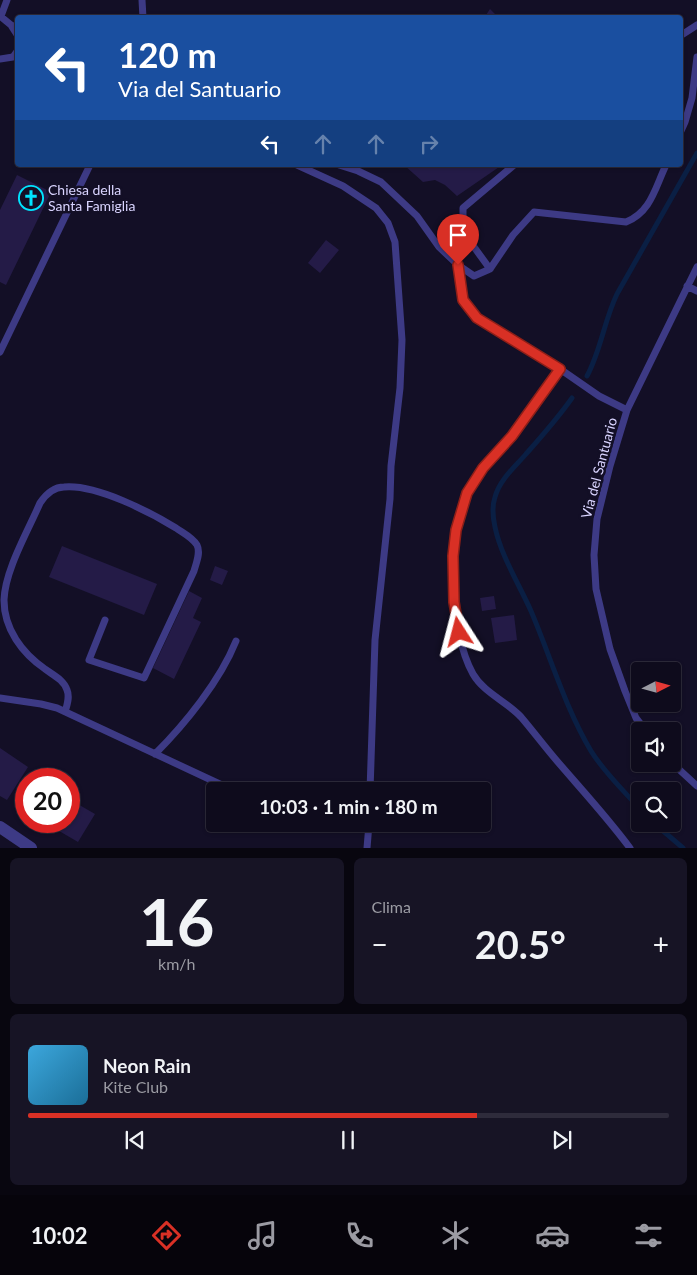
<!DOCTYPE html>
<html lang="it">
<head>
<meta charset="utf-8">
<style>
	body { margin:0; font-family:Lato,sans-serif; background:#171425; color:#f1f3f6; height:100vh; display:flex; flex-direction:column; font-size:19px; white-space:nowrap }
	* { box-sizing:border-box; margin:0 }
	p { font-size:16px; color:#9b9ba3 }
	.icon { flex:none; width:28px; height:28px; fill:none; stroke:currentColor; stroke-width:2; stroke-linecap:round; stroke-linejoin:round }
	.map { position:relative; height:848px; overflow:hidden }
	.side { display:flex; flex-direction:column; gap:10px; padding:10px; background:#08060f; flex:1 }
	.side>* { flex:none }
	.hud { position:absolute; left:15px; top:15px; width:668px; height:152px; border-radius:5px; box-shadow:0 1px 4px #0004,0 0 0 1px #2e2b3b; background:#1a4fa0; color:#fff; overflow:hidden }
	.needle { width:32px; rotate:84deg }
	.tools { position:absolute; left:631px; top:662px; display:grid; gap:10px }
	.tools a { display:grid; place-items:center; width:50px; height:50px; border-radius:5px; background:#0e0b1c; box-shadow:0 1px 4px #0004,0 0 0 1px #2e2b3b; font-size:25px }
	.speed { position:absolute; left:15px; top:768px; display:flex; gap:10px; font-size:25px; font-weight:700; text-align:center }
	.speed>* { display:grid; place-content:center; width:65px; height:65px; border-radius:50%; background:#0e0b1c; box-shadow:0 1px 4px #0004,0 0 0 1px #2e2b3b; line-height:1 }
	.speed .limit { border:8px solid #d22; background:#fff; color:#111 }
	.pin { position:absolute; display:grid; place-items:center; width:42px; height:42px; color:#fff; margin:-51px -21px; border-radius:50% 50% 50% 0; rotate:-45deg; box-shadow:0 0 5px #0007 }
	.pin .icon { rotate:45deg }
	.me { position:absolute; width:55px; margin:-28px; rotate:351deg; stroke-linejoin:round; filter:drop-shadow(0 0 4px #0008) }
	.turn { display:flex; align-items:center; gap:18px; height:105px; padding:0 20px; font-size:22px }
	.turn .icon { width:65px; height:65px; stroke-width:2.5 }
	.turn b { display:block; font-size:35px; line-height:42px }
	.lanes { display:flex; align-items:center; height:48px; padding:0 20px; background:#0003; justify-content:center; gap:25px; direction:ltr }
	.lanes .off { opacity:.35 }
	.big { font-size:38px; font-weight:700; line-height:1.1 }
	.side .widget { flex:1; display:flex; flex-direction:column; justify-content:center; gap:8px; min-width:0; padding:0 18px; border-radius:8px; background:#171425 }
	.side .dial { align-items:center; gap:0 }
	.dial b { font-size:65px; line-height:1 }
	.song { display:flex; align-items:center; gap:15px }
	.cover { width:60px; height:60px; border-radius:8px; background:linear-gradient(135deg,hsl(200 70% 55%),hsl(200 70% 35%)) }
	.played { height:5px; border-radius:2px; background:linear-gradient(90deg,#d93025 70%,#2e2b3b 70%) }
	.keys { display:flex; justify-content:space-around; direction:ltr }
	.heat { display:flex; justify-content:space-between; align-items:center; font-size:28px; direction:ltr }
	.side .tiles { flex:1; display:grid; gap:10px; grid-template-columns:1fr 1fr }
	.widget:last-child { grid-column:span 2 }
	.trip { position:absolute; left:206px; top:782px; width:285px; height:50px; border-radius:5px; background:#0e0b1c; box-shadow:0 1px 4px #0004,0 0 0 1px #2e2b3b; font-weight:700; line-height:50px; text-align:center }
	.tabs { display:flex; height:80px; justify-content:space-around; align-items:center; background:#06040b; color:#9b9ba3 }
	.tabs .icon { width:35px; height:35px }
	.tabs .current { color:#d93025 }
	.tabs b { font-size:22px; color:#f1f3f6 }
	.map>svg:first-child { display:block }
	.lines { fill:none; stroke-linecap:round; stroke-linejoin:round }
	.stream { stroke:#0a1f44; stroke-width:5 }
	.building { fill:#241b47 }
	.service { stroke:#3d3a85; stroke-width:7 }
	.minor { stroke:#3d3a85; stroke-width:12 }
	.route-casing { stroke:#8d1f18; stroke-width:12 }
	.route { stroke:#d93025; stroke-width:9 }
	.labels { text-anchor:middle; stroke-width:5; stroke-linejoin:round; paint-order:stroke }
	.poi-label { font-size:14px; fill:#d9d4ff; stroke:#130f26; text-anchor:start }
	.street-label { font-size:14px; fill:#d9d4ff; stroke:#130f26 }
</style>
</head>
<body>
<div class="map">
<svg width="697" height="848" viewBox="0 0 697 848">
	<rect width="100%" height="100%" fill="#130f26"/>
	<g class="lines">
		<path class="stream" d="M587,376c14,-26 17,-55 30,-82l80,-141
			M572,398c-14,20 -30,38 -46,56 -11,13 -26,25 -31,43 -3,9 -2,21 0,30 6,29 24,57 36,84 20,47 34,96 60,140 13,21 32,39 49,58
			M655,824l28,24"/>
	</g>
	<path class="building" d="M490,9l9,9h-15z
		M404,165h98l-45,31 -12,-11 -10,-5 -12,2z
		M17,175l34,17 -45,93 -6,-3v-72z
		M326,240l13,10 -19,23 -12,-10z
		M62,546l95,38 -13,31 -95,-38z
		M215,566l13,5 -6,14 -12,-5z
		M189,591l13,7 -9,20 8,4 -27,57 -21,-11z
		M494,596l2,13 -14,2 -2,-13z
		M514,615l3,25 -22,3 -4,-25z
		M0,748l28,19 -21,33 -7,-4z
		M69,799l26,15 -17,28 -36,-21h27z"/>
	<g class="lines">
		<path class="service" d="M142,0l1,18
			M0,16l11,9 7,2
			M1,16l6,-16
			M11,25l7,11
			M680,36l17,-11
			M0,59l13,-2 5,-7
			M680,122h5l7,-24 5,-41
			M680,133l5,-11
			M297,165l46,21 33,22 12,15 7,19 7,98 -2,48 -9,78 -1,33 -15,141 -5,151
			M339,165l19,6 23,11 36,34 22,31 19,18 16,11 16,-7 23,-34 21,-23 92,10c25,-10 29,-34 40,-57
			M458,265l5,36 14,17 83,51 39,27 28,14
			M490,269l-16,-22 -11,-23v-16l51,-43
			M687,286l10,5
			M0,352l90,-187
			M560,369c-10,13 -20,26 -30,39 -6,10 -12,20 -19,28 -13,17 -29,32 -41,50 -25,42 -21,146 3,188 11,19 33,27 48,43 12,14 23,29 36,44 24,28 50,56 73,87
			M0,698l41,6 16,4 167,78 19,5
			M65,712c2,-7 5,-15 2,-22 -3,-10 -14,-15 -22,-21 -23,-16 -41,-40 -41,-69 1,-30 24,-69 36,-97 6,-9 13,-16 24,-16 32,-3 86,25 112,41 7,5 16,9 21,17 4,8 -1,18 -3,26l-50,107 -55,-18 16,-40
			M646,731l-10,-13 -11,-27 -15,-42 -14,-60 -2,-34 3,-36 13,-53 17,-56 70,-143
			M155,754c30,-30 65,-73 81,-113
			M672,763l25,23
			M367,848l2,-24"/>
		<path class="minor" d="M0,827l31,21"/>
	</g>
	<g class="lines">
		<defs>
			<path id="route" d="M458,265l5,35 14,18 83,51 -48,67 -29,32 -16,25 -11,37 -3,26 1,46 5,30"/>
		</defs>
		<use href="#route" class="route-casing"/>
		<use href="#route" class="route"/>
	</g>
	<defs>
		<symbol id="church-ring" viewBox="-11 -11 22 22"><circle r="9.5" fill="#130f26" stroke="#00e5ff" stroke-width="1.5"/><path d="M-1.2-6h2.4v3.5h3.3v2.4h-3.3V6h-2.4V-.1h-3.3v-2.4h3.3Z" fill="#00e5ff"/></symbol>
	</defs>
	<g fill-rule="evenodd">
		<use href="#church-ring" x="17" y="184" width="28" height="28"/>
	</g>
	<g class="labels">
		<g class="poi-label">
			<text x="48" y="195">Chiesa della<tspan x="48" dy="16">Santa Famiglia</tspan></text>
		</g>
		<g class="street-label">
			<text transform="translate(599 468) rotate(-75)" y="5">Via del Santuario</text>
		</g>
	</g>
</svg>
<div class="tools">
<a><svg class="needle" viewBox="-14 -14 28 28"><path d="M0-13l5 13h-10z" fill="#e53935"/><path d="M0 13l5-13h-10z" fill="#9b9ba3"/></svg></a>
<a><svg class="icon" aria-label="sound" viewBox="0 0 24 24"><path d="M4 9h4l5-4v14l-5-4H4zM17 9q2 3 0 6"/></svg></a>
<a><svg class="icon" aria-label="search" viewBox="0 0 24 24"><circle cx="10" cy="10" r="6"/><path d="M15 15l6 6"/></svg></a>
</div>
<div class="speed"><div class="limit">20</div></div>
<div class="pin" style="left:458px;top:265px;background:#d93025"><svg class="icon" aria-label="arrive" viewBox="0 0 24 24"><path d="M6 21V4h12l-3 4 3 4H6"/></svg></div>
<svg class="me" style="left:459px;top:632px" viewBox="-20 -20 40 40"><path d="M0-17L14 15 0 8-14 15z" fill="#d93025" stroke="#fff" stroke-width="4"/></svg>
<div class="trip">10:03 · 1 min · 180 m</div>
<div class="hud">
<div class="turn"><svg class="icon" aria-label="left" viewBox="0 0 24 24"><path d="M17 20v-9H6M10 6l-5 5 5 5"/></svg><div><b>120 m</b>Via del Santuario</div></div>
<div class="lanes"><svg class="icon" aria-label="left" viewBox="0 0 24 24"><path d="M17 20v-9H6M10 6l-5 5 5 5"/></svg><svg class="icon off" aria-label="ahead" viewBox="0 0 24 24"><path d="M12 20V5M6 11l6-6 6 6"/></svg><svg class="icon off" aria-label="ahead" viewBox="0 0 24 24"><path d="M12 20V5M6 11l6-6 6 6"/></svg><svg class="icon off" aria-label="right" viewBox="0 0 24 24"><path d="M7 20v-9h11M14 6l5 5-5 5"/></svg></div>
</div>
</div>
<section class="side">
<div class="tiles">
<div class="widget dial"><b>16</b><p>km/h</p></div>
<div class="widget"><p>Clima</p>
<div class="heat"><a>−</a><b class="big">20.5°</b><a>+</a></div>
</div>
<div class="widget">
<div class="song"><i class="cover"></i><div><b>Neon Rain</b><p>Kite Club</p></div></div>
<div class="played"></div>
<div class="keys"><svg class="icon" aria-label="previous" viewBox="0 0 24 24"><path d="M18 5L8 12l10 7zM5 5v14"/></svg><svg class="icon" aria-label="pause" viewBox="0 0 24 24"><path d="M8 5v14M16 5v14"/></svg><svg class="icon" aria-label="next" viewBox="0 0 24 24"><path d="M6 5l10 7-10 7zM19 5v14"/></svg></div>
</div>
</div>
</section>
<nav class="tabs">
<b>10:02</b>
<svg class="icon current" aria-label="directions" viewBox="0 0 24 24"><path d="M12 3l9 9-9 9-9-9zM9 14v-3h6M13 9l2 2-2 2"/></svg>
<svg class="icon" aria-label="music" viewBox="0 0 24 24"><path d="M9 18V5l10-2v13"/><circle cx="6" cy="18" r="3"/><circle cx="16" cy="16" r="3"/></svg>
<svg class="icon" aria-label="phone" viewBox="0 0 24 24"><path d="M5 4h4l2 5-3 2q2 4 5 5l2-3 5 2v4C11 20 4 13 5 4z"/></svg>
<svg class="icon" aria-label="climate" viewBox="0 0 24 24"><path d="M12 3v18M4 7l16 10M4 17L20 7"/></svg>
<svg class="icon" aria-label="car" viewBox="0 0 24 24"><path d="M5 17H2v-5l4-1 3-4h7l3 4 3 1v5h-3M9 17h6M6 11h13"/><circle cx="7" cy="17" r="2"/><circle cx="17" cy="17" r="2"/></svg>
<svg class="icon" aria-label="filters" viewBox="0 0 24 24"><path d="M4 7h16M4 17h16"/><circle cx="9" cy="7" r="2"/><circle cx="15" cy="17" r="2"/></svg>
</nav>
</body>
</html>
